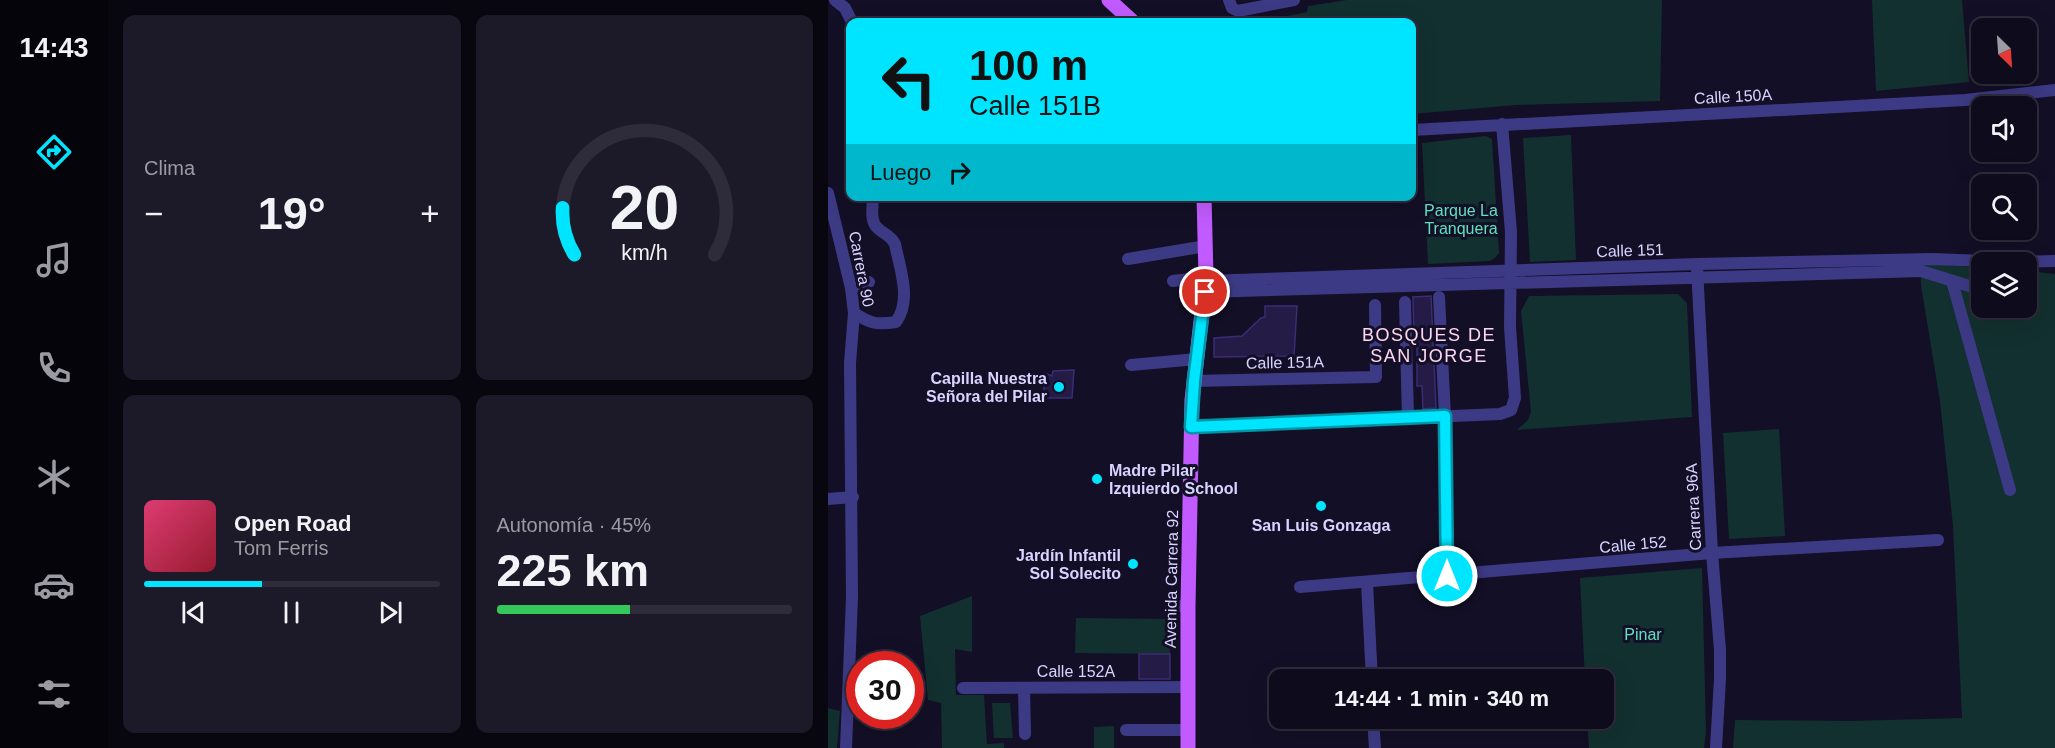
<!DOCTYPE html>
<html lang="es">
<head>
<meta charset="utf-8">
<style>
	body { margin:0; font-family:Helvetica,sans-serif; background:#1c1929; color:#f1f3f6; height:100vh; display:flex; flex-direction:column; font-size:22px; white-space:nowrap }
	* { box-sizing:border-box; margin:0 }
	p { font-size:20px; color:#9b9ba3 }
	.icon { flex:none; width:33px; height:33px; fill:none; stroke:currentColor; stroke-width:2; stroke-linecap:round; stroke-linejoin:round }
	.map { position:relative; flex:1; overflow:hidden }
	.drawer { display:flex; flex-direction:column; gap:15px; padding:15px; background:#08060f; width:720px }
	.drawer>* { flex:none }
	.hud { position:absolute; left:18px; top:18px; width:570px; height:183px; border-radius:12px; box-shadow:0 6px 24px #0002,0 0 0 2px #2e2b3b; background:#00e5ff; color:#111; overflow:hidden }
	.needle { width:39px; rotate:155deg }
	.controls { position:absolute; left:1143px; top:18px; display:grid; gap:12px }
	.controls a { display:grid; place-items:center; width:66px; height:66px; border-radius:12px; background:#0e0b1c; box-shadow:0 6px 24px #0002,0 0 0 2px #2e2b3b; font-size:30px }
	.speed { position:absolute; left:18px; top:651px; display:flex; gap:12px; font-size:30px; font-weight:700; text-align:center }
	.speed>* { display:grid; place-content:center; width:78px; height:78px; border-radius:50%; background:#0e0b1c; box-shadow:0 6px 24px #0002,0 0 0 2px #2e2b3b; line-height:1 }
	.speed .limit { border:9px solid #d22; background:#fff; color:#111 }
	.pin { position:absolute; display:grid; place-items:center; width:51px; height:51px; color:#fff; margin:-26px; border:3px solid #fff; border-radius:50%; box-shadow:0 2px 6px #0007 }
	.me { position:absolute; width:66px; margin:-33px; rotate:0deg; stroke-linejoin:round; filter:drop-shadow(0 0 4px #0008) }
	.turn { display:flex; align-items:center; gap:21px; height:126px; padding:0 24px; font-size:27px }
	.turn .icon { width:78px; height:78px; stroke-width:2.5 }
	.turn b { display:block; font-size:42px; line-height:51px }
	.then { display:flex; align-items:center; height:57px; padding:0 24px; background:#0003; gap:12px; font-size:22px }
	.big { font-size:45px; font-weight:800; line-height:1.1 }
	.drawer .card { flex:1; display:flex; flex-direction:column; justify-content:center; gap:9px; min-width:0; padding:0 21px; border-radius:12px; background:#1c1929 }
	.drawer .dial { align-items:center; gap:0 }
	.dial svg { height:156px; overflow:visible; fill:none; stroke:#2e2b3b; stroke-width:7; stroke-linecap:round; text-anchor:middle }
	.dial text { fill:#f1f3f6; stroke:none }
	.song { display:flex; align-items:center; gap:18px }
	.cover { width:72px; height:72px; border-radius:9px; background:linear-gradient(135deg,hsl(340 70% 55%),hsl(350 70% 35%)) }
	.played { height:6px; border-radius:3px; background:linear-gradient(90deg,#00e5ff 40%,#2e2b3b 40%) }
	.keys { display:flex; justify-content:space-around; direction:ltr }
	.heat { display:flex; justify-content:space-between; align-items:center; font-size:33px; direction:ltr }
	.charge { height:9px; border-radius:4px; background:linear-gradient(90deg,#34c759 45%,#2e2b3b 0) }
	.drawer .tiles { flex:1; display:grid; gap:15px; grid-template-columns:repeat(2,1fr) }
	.trip { position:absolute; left:441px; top:669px; width:345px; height:60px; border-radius:12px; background:#0e0b1c; box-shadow:0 6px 24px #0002,0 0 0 2px #2e2b3b; font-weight:800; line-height:60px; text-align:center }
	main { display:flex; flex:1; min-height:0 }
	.tab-bar { display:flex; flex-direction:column; width:108px; justify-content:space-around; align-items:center; background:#06040b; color:#9b9ba3 }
	.tab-bar .icon { width:42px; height:42px }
	.tab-bar .selected { color:#00e5ff }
	.tab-bar b { font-size:27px; color:#f1f3f6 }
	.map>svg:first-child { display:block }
	.green { fill:#12302f }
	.building { fill:#241b47; stroke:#3b2d73; stroke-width:1.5 }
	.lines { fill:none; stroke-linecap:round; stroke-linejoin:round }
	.minor { stroke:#3d3a85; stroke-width:12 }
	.major { stroke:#c25bff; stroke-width:15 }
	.route-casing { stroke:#0095a6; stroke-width:15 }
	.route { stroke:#00e5ff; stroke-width:10 }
	.poi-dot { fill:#00e5ff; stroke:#130f26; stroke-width:2 }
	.labels { text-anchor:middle; stroke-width:6; stroke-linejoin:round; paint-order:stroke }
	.street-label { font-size:16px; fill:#d9d4ff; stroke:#130f26 }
	.park-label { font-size:16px; fill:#5fe0c0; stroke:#130f26 }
	.poi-label { font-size:16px; font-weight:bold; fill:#d9d4ff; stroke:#130f26; text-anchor:end }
	.neighbourhood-label { font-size:18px; letter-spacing:1.5px; fill:#ffd6f0; stroke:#130f26 }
</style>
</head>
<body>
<main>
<nav class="tab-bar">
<b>14:43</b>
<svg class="icon selected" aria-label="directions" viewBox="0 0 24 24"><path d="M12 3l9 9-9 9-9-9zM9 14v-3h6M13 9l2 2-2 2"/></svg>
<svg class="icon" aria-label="music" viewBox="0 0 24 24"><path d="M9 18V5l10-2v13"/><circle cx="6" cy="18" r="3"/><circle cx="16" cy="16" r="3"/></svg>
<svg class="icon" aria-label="phone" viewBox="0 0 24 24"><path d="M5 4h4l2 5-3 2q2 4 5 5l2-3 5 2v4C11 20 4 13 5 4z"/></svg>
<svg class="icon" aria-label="climate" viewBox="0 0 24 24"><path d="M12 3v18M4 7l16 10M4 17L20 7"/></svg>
<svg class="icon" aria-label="car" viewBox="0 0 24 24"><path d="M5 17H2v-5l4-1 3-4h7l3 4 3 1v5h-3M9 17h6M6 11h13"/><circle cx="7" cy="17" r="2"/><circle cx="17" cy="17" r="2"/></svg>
<svg class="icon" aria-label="filters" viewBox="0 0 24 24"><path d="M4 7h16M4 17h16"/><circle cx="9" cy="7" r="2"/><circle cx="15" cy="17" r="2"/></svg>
</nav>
<section class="drawer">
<div class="tiles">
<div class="card"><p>Clima</p>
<div class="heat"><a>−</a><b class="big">19°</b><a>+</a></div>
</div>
<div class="card dial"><svg viewBox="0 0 100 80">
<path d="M14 69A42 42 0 1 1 86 69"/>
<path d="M14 69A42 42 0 0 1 8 45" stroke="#00e5ff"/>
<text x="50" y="56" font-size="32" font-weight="700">20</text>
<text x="50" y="72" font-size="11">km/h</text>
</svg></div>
<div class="card">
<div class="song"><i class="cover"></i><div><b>Open Road</b><p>Tom Ferris</p></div></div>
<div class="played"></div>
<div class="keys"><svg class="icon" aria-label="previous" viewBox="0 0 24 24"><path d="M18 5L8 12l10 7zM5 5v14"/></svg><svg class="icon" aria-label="pause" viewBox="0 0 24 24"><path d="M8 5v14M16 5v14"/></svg><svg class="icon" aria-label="next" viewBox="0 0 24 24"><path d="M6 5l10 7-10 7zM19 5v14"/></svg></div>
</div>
<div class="card"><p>Autonomía · 45%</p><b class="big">225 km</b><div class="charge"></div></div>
</div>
</section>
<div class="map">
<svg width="1227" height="748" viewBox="0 0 1227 748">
	<rect width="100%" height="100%" fill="#130f26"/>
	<path class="green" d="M519,0h315l-2,101 -144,4 -104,9v-92h-155l50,-10 1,-6z
		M1044,0h90l7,82 -93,9z
		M743,135l5,125 -46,2 -7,-124z
		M658,136l6,3 7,114 -4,5 -5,3 -62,3 -6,-121z
		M1092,263l61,5 1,40h44l1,-37 28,3v474h-322l2,-28 116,1 111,-3 -9,-192 -13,-125 -19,-116z
		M850,294l9,9 5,114 -175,13 11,-10 3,-8 -10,-101 8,-15z
		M951,429l6,107 -56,3 -6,-106z
		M874,568l4,164 -2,16h-115l-2,-29 17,-1v-38l-19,-1 -5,-101z
		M144,596v56l-17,-3 1,46h28l3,49 17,-1v5h-62l-1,-45 -13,-3 -8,-84z
		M248,618l94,1v35l-95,-1z
		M164,703h18l3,35h-19z
		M0,708l12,3 -3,37h-9z
		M286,726v22h-20v-21z"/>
	<path class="building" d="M603,296l5,112 -13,1 -1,-23h-5v-49h-3l-1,-40z
		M437,306h32l-3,50 -80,1v-19l28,-2 19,-18 4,-1z
		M246,370l-2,28h-28v-25l8,3 1,-5z
		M311,654h31v25h-31z"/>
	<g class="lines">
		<path class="minor" d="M7,0l10,8 7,14
			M401,0l3,8 6,3 56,-11
			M584,130l553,-30 90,-10
			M0,193l23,95 3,25 -4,50 2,234 -6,151
			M300,259l78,-13
			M869,268l15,285 8,97v29l-4,69
			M345,281l33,-4
			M378,281l491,-17 235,-5 79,3 44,-1
			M1124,281l58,209
			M23,288l18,-6
			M377,292l716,-21 61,19
			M611,297l6,119 2,160
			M577,302l3,116
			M26,313c17,11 23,12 42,9 16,-22 4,-53 -1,-78 -5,-11 -17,-11 -21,-21 -4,-8 0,-18 -2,-27
			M303,365l66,-6
			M366,381l182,-4 -1,-72
			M363,427l309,-13 11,-4 4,-12 -5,-71 1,-95 -9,-108
			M0,499l25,-2
			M539,583l5,97
			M472,587l412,-34 226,-13
			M343,606h17
			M135,688l225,-1
			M196,688l1,46
			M545,718l2,30
			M298,730h62"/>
		<path class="major" d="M281,0l24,22
			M360,748v-142l4,-206 14,-123 -2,-81"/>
	</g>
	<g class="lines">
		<defs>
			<path id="route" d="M377,292l-11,89 -3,46 254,-11 2,160"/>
		</defs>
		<use href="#route" class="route-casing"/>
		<use href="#route" class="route"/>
	</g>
	<g class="poi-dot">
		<circle cx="231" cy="387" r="6"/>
		<circle cx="269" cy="479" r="6"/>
		<circle cx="493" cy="506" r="6"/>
		<circle cx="305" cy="564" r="6"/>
	</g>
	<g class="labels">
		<g class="street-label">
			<text transform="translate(905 96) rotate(-3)" y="6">Calle 150A</text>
			<text transform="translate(802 250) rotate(-2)" y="6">Calle 151</text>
			<text transform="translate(34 269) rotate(79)" y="6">Carrera 90</text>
			<text transform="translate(457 362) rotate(-1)" y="6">Calle 151A</text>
			<text transform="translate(865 507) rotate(-93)" y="6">Carrera 96A</text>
			<text transform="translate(805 544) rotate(-5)" y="6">Calle 152</text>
			<text transform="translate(343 579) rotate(-89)" y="6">Avenida Carrera 92</text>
			<text x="248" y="677">Calle 152A</text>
		</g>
		<g class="park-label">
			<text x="633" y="216">Parque La<tspan x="633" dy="18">Tranquera</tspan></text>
			<text x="815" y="640">Pinar</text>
		</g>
		<g class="poi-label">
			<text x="219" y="384">Capilla Nuestra<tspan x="219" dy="18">Señora del Pilar</tspan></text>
			<text x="281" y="476" text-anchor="start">Madre Pilar<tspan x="281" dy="18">Izquierdo School</tspan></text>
			<text x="493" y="531" text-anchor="middle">San Luis Gonzaga</text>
			<text x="293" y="561">Jardín Infantil<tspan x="293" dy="18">Sol Solecito</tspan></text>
		</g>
		<g class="neighbourhood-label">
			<text x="601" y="341">BOSQUES DE<tspan x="601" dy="21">SAN JORGE</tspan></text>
		</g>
	</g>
</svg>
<div class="controls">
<a><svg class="needle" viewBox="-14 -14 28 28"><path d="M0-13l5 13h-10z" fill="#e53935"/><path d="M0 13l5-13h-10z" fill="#9b9ba3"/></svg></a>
<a><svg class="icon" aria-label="sound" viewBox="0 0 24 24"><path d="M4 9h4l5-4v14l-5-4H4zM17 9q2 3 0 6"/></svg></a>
<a><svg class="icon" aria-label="search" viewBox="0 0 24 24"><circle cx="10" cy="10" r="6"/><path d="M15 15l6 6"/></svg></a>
<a><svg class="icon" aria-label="layers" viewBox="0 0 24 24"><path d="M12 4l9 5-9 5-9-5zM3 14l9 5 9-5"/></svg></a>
</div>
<div class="speed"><div class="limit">30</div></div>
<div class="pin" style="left:377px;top:292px;background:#d93025"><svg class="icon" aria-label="arrive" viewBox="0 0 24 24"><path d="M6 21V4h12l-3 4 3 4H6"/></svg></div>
<svg class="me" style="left:619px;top:576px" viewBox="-20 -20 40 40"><circle r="17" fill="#00e5ff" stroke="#fff" stroke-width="3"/><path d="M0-11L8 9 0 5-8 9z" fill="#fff"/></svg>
<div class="trip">14:44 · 1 min · 340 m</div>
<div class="hud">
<div class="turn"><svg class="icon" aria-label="left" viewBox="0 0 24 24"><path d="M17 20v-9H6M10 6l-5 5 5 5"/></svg><div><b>100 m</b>Calle 151B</div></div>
<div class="then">Luego<svg class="icon" aria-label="right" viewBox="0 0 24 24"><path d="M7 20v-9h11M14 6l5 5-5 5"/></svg></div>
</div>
</div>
</main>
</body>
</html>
